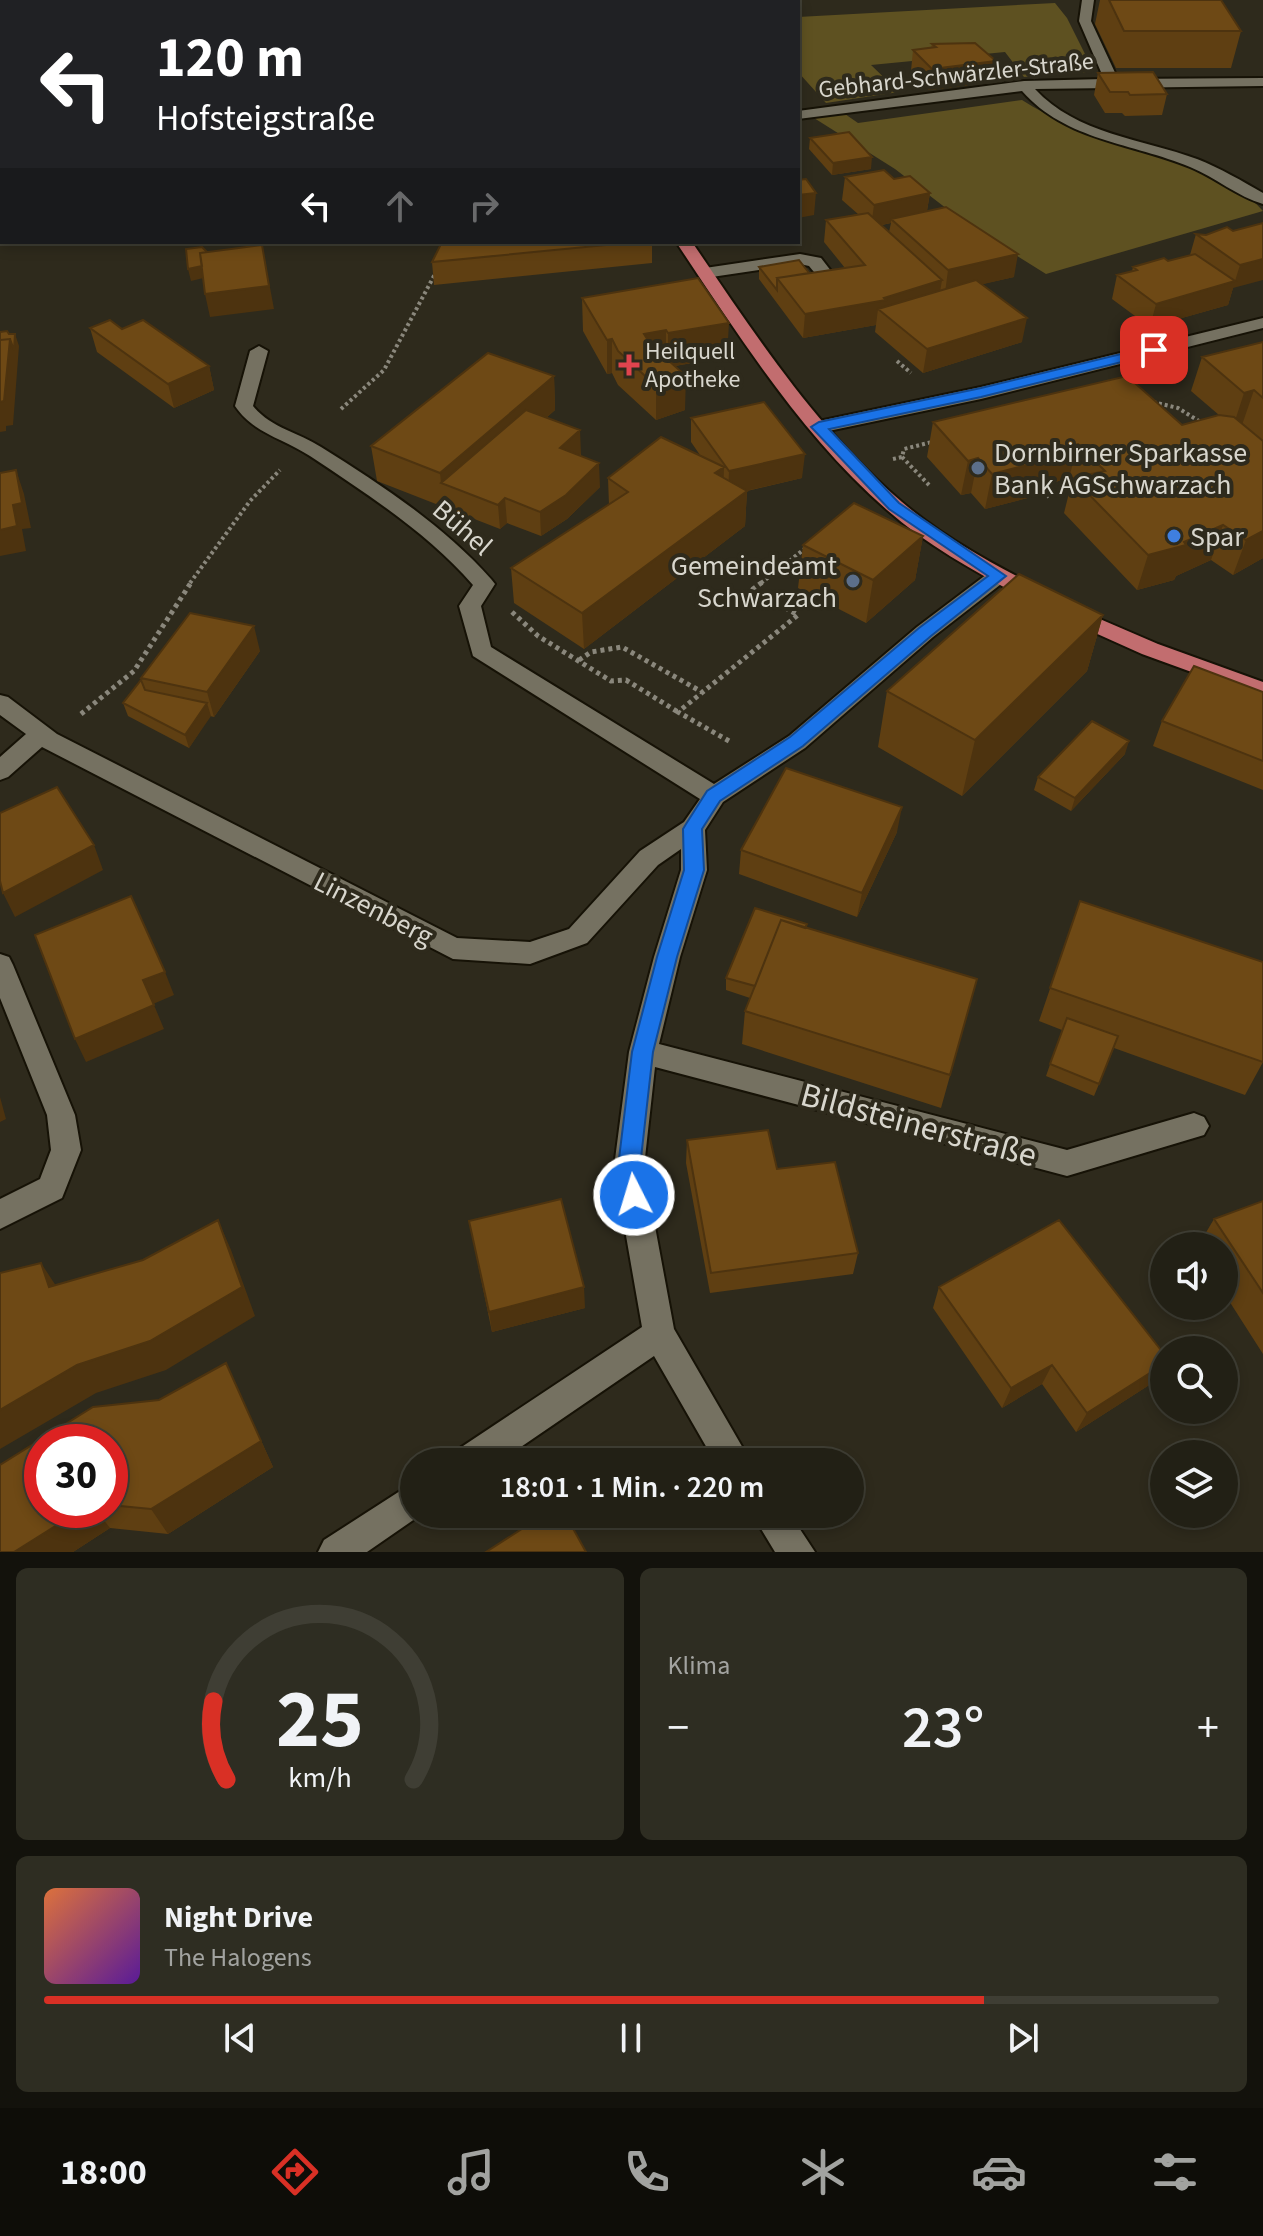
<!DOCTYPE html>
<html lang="de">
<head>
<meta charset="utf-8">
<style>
	body { margin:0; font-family:"Source Sans 3",sans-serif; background:#2e2d22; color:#f1f3f6; height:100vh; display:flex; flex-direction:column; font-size:30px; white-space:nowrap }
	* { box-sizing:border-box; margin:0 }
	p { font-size:26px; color:#a2a3a0 }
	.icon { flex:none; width:44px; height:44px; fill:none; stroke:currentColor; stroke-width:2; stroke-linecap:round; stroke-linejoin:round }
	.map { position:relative; height:1552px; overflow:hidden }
	.details { display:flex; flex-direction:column; gap:16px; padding:16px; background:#13120c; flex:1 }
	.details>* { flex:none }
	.guide { position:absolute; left:0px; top:0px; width:800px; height:244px; box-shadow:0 4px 12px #0003,0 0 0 2px #3f3e34; background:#202124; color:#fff; overflow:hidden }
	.controls { position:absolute; left:1150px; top:1232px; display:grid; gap:16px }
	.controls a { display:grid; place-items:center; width:88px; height:88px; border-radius:50%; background:#222015; box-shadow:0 4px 12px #0003,0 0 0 2px #3f3e34; font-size:40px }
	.speed { position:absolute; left:24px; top:1424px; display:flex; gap:16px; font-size:40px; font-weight:700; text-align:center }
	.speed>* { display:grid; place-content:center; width:104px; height:104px; border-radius:50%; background:#222015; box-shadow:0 4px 12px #0003,0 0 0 2px #3f3e34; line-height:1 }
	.speed .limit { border:12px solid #d22; background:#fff; color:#111 }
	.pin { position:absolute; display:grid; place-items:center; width:68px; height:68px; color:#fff; margin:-34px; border-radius:16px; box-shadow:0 4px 12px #0006 }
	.me { position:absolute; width:88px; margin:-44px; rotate:355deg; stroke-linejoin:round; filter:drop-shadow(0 0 6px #0008) }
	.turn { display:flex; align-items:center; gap:28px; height:168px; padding:0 24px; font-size:36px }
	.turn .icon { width:104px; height:104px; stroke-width:2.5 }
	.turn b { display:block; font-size:56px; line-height:68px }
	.lanes { display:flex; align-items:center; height:76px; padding:0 24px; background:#0003; justify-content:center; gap:40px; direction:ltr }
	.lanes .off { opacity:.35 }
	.big { font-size:60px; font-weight:600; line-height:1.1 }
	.details .card { flex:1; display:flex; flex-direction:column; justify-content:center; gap:12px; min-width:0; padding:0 28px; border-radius:12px; background:#2e2d22 }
	.details .dial { align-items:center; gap:0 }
	.dial svg { height:208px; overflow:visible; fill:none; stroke:#3f3e34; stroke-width:7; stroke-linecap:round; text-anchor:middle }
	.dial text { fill:#f1f3f6; stroke:none }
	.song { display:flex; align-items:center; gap:24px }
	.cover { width:96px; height:96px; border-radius:12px; background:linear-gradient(135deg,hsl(20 70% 55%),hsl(270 70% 35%)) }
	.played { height:8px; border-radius:4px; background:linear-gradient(90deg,#d93025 80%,#3f3e34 80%) }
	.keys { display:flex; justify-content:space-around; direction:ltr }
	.heat { display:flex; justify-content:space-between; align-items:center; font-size:44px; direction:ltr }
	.details .tiles { flex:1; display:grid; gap:16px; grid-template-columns:1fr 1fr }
	.card:last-child { grid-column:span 2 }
	.trip { position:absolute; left:400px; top:1448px; width:464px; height:80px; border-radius:40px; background:#222015; box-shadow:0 4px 12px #0003,0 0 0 2px #3f3e34; font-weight:600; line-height:80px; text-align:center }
	.tab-bar { display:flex; height:128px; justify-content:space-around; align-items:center; background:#0e0d08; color:#a2a3a0 }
	.tab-bar .icon { width:56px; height:56px }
	.tab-bar .current { color:#d93025 }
	.tab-bar b { font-size:36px; color:#f1f3f6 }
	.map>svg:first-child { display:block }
	.green { fill:#5e5121 }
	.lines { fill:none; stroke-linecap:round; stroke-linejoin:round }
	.minor-casing { stroke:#161206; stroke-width:4 }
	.major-casing { stroke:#161206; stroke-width:4 }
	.path-far1 { stroke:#8a877c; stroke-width:4; stroke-dasharray:3 3; stroke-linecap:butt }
	.path { stroke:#8a877c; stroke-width:5; stroke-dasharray:4 4; stroke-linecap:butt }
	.minor { fill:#757161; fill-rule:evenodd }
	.major { fill:#c26d6f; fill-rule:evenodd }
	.wall { fill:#5f3f12; fill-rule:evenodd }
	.shaded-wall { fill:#4d330f }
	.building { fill:#6e4915; stroke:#4d330f; stroke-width:2 }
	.route { fill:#1a73e8; stroke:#114b97; stroke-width:2 }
	.health-dot { fill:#e0444e; stroke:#2e2a1c; stroke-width:3 }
	.service-dot { fill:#5c6f8a; stroke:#2e2a1c; stroke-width:3 }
	.shop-dot { fill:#3f7fe0; stroke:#2e2a1c; stroke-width:3 }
	.labels { text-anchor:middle; stroke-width:8; stroke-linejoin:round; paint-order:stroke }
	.far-street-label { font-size:24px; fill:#d8d6cd; stroke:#2e2a1c }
	.far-poi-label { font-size:24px; fill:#d8d6cd; stroke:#2e2a1c; text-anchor:start }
	.poi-label { font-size:28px; fill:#d8d6cd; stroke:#2e2a1c; text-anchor:start }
	.street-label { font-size:28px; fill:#d8d6cd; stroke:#2e2a1c }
	.near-street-label { font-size:34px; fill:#d8d6cd; stroke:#2e2a1c }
</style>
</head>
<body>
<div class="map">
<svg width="1263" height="1552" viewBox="0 0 1263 1552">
	<rect width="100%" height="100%" fill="#2e2a1c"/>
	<path class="green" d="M1055,3l12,15 25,50 -5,4 -63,5 -19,-25 -134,13 28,27 -73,11 -28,-31v-55z
		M1022,100c28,18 58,31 90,42 44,15 121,34 151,69l-217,63 -78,-49 -73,-56 -81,-51 31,-4 13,9z"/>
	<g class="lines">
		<defs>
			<path id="minor" d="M247,0h12v2h-12z
				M514,0h12l1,2h-12z
				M1082,0h12l-3,21 27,58 145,-1v8l-228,3c41,45 108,50 162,70 23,9 45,22 66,34v11c-25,-7 -48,-27 -73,-37 -57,-24 -124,-26 -168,-76l-224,28v-8l226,-30 80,-2 -25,-58z
				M800,254l21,4 17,22 -2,4h-12l-15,-18 -9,-2 -95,14 -8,-5 8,-5z
				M1263,318v10l-282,71 -162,34 -9,-6 9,-6 162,-34z
				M259,346l9,5 -15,55c18,22 45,26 68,41 61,38 123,79 170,132l4,5 -14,22 10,41 223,137 75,-48 128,-109 74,-56h14l4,5 -4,5 -72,56 -128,111 -82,54 -18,28 2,40 -27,87 -21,87 408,106 127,-37 10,4 5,9 -5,9 -137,41 -412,-109 -11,100 30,162 77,133h-36l-61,-106 -155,106h-47l5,-12 185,-123 -28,-160 15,-115 25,-95 27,-87v-21l-23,16 -71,78 -57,21 -77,-5 -411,-212 -34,30 -8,3v-23l26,-23 -26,-19v-20l8,2 49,37 400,204 73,4 39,-13 71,-78 44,-29 16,-23 -227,-143 -14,-50 14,-21c-45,-52 -106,-91 -163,-129 -27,-18 -56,-22 -75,-50l15,-55z
				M0,954l9,3 4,8 62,150 6,35 -19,48 -62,31v-30l40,-20 11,-29 -4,-35 -47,-117z
				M414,1482v32h8l-55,38h-49l6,-12z
				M752,1514h38l25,38h-40z"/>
			<path id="major" d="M553,0h12l1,2h-12z
				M676,242h16c62,91 125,188 210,260 43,37 95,64 145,90l3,5 -3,5h-16c-49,-27 -101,-54 -144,-92 -86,-75 -148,-174 -211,-268z
				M1072,607l86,37 105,38v16l-121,-44 -78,-35 -3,-5 3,-5z"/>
		</defs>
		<use href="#minor" class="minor-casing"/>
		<use href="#major" class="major-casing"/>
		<path class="path-far1" d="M897,361l14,12
			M1153,402l25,6 24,15
			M341,409l43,-39 51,-96
			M902,457l27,28
			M893,459l9,-2 2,-8 32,-8
			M1039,486l11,12
			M190,583l60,-82 30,-31
			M761,583l46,-36"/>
		<path class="path" d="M512,612l26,24 73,45 15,-1 52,32
			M579,660l12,-8 31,-5 80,45
			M81,714l53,-43 58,-90
			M729,741l-51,-29 120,-97 -45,-26 11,-8"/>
		<use href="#minor" class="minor"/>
		<use href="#major" class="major"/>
	</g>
	<path class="wall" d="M6,0h83v2h-82z
		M609,0h70v2h-69z
		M1100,0h121l20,31 -10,37h-115l-21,-44z
		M932,44l64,17 -4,21 -63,8 -18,-19 2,-21 18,-2z
		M1098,73l69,21 -5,21 -37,1 -3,-3h-17l-11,-18z
		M810,138l61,31 -39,6 -23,-26z
		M845,177l49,2 36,14 -3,18 87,66 -32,7 40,58 -99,31 -48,-41 1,-7 -73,13 -44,-59v-12l50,6 36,-5 -21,-26 2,-22 32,-6 -16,-14zM891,223l-2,9 -7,-7z
		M1263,223l-30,65 -5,17 -78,22 -38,-28 5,-24 15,-4 1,-4 35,-6 22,-6 6,-21 10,1 27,-4z
		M442,242h210v21l-218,22 -2,-23z
		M698,278l29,79 -52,9 10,44 -29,10 -38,-35 -6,-12 -5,1 -24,-43 -1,-33z
		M90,328l32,1 87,37 5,24 -40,18 -77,-56z
		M1263,342v216l-30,17 -22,-15 -35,16 -2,4 -37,10 -73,-77 8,-32 -3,-3 -28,8 -2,9 -54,14 -14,-16 -10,2 -34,-38 6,-35 249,3 37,-10 -28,-24 11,-34z
		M554,376l1,34 -9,8 35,36 -1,2 20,31 -33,32 -26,17 -34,-13 -7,6 -123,-48 -6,-35z
		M691,418l111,60 -55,13 -2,35 -161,123 -70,-46 -3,-35 98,-63 -1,-27 92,-23 -9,-13z
		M923,536l-8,44 -49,43 -68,-35 5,-43z
		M1103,615l-16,56 -125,125 -84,-49 9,-56z
		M260,651l-46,66 -4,-1 -21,32 -61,-32 -5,-13 18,-23v-2z
		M1263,692v98l-110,-44 9,-25z
		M1125,754l-54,57 -37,-21 4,-13z
		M897,832l-40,85 -118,-43 2,-24z
		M1080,901l183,161 -18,33 -131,-47 -20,48 -48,-20 16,-46 -23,-9z
		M806,928l171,51 -36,129 -199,-64 3,-33 5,-13 -24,-8v-12z
		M687,1140l90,29 81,84 -5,21 -143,19 -24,-130z
		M1263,1201v153l-39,-61v-47h-26l16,-27z
		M469,1221l116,87 -93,24z
		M939,1287l225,67v15l-7,11 -81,52 -34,-48 -40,24 -69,-100z
		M226,1363l47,104 -105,67 -58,-6 -37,24h-73v-87l93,-58 66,-7zM42,1442h68v68h-68z"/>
	<path class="shaded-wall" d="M646,0h33v2h-51z
		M0,61l2,7v14h-2z
		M996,61l-4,21 -63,8 3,-21z
		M1,130l1,30h-2v-12z
		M798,137h2l-2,22z
		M872,157l-1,12 -39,6 1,-12z
		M816,193l-2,22 -16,3v-23z
		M930,193l-4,23 -35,3v4l-20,4 3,-22z
		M262,245l12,64 -64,8 -5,-23z
		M1018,254l-4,23 -69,16 3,-23z
		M1263,259v21l-30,8 -5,17 -78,22 6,-23 79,-23 5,-16z
		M221,261l3,12 -33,8 -3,-12z
		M942,280l-4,24 -60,5 -2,16 -73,13 2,-24 79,-16z
		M1027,318l-5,24 -99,31 4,-24z
		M729,323l-2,34 -59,10v-34z
		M666,330v34l-22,3v-33z
		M15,334l4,12 -6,79 -7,1v5l-6,1v-30l10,-63z
		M612,339v34l-5,1v-34z
		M209,366l5,24 -40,18 -6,-24z
		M554,376l1,34 -93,81 -21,-8 -1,-10z
		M686,376l-1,34 -29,10v-34z
		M1254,390l-12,35 -9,2 11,-34z
		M580,430l1,24 -20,19 -1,-25z
		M1078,444l-9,34 -28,8 -2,9 -54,14 7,-35 48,-21z
		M805,454l-3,24 -74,17 1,-24z
		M978,458l-7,35 -10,2 7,-34z
		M599,463l1,24 -33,32 -26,17 -1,-24z
		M724,467l-1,35 -8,-29z
		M16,470l8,24 7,34 -9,1 4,22 -26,5v-26l13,-25z
		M747,491l-2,35 -161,123 -2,-36z
		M505,498l2,25 -7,6 -2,-24z
		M1223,525l-12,35 -35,16 -2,4 -37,10 11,-35 36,-13z
		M1263,531v27l-30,17 13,-35z
		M923,536l-8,44 -49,43 7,-43z
		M1103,615l-16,56 -125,125 13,-56z
		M254,626l6,25 -46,66 -7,-25z
		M207,703l4,13 -22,32 -4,-13z
		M1129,741l-4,13 -54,57 4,-13z
		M902,807l-5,25 -40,85 5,-24z
		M94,845l9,25 -88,47 -12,-24z
		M165,972l9,23 -21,9 -10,-24z
		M154,1005l10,24 -78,33 -11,-23z
		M0,1097l6,22 -6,3z
		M218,1220l13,30 24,66 -89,54 -70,23 -96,56v-39z
		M41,1263l19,29 -11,-5z
		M584,1287l1,21 -93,24 -3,-20z
		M226,1363l47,104 -105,67 -17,-25z
		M1164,1364v5l-7,11 -81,52 11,-19z
		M1052,1365l-10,19 -40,24 9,-20z
		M81,1510h15l14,18 -37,24h-59z"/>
	<path class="building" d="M17,0h63l-6,2h-53z
		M187,0h43l-1,2h-43z
		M367,0h18v2h-18z
		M1109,0h112l20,31h-117z
		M975,43l21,18 -64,8 -19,-19 23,-3 -4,-3z
		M1153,72l14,22 -37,1 -2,-3h-18l-12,-19z
		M849,132l23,25 -39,6 -23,-25z
		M884,170l10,9 16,-3 20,17 -56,12 -29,-28z
		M806,179l10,14 -18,2v-15z
		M946,207l72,47 -70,16 -57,-51z
		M868,213l74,67 -58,18 2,2 -81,14 -28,-36 88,-13 -39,-45z
		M1263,223v36l-23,6 -44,-31 10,1 21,-8 6,4z
		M442,242h195l-205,20z
		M262,245l7,41 -64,8 -5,-41z
		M202,247l5,5 -7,1 2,13 -14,3 -2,-20z
		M1195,254l40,27 -79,23 -39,-29 20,-5 -4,-3 31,-9 4,3z
		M799,260l10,13 -32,5v12l-18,-23z
		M698,278l31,45 -61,10 -2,-3 -22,4 7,11 35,31 -30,10 -38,-35 -6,-12 -5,1 -25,-42z
		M976,280l51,38 -100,31 -49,-40z
		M110,320l12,9 21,-9 66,46 -41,18 -78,-56z
		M7,331l2,3h6l-1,16 -4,-11 -10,1v-8z
		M10,339l-6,62 -4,1v-62z
		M1263,342v56l-9,-8 -10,3 -42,-36z
		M488,353l66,23 -114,97 -69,-27z
		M1127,376l55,49 37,-10 15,2 29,24v90l-17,9 -23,-15 -39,17 2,3 -38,10 -75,-77 32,-7 -27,-27 -38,9 7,7 -55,14 -14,-16 -10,3 -35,-39z
		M764,402l41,52 -76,17 -38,-53z
		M526,410l54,20 -20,18 39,15 -33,32 -26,17 -35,-14 -7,7 -57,-22z
		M661,437l63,30 -9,6 32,18 -165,122 -71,-45 117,-76 -20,-14z
		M16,470l6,33 -9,2 4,21 -17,4v-57z
		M854,503l69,33 -50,44 -70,-35z
		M1019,574l84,41 -128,125 -88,-49z
		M190,613l64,13 -47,66 -66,-14z
		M1194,666l69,26v69l-101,-40z
		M141,680l4,10 62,13 -22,32 -62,-32z
		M1092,721l37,20 -54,57 -37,-21z
		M786,768l116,39 -40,86 -121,-43z
		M57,787l37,58 -91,48 -3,-12v-68z
		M131,896l34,76 -22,8 11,25 -79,34 -40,-104z
		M1080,901l183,61v100l-213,-74z
		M755,908l52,16 -2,4 -24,-8 -26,66 -29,-8z
		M781,920l196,59 -27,96 -205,-64z
		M1067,1018l51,18 -19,48 -49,-20z
		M768,1130l9,39 58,-7 23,91 -147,20 -24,-133z
		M561,1199l23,88 -95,25 -20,-91z
		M1263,1201v92l-49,-74z
		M218,1220l24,67 -92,54 -73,24 -77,45v-137l41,-10 8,24 94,-27z
		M1059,1220l105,134v10l-77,49 -35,-48 -41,23 -72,-101z
		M226,1363l35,78 -110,68 -41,-4v-63h-68v68h39l-67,42h-14v-87l93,-58 66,-7z
		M545,1514h20l21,38h-100z"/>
	<path class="route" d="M1154,346l4,1v6l-177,44 -152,32 70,74 107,73 -75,60 -128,110 -83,55 -18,28 2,41 -27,87 -24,95 -13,115 5,28 -3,7 -8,3 -8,-3 -8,-35 14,-115 25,-95 27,-87 -1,-41 3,-5 21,-33 83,-54 129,-109 69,-52 -99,-67 -78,-82 8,-5 162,-34z"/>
	<path class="health-dot" d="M625 353h8v8h8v8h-8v8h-8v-8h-8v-8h8z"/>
	<g class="service-dot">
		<circle cx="978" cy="468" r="8"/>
		<circle cx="853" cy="581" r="8"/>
	</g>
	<circle class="shop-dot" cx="1174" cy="536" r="8"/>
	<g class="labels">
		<g class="far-street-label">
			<text transform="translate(956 75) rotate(-6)" y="8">Gebhard-Schwärzler-Straße</text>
		</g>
		<g class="far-poi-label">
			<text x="645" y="359">Heilquell<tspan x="645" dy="28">Apotheke</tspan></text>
		</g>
		<g class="poi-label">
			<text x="994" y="462">Dornbirner Sparkasse<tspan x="994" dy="32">Bank AGSchwarzach</tspan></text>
			<text x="1190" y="546">Spar</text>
			<text x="837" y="575" text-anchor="end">Gemeindeamt<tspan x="837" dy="32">Schwarzach</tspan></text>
		</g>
		<g class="street-label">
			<text transform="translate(463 527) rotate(41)" y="10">Bühel</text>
			<text transform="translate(374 908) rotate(27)" y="10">Linzenberg</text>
		</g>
		<g class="near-street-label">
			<text transform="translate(919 1124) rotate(15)" y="12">Bildsteinerstraße</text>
		</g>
	</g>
</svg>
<div class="controls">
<a><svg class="icon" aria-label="sound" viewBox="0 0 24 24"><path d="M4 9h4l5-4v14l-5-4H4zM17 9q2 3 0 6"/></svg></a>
<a><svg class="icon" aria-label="search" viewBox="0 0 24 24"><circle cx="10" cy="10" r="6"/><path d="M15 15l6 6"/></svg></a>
<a><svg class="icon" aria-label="layers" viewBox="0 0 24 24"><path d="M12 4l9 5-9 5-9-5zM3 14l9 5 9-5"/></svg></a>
</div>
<div class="speed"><div class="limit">30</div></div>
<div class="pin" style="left:1154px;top:350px;background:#d93025"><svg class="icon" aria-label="arrive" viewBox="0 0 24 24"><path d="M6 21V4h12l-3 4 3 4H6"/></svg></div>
<svg class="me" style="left:634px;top:1195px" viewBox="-20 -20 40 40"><circle r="17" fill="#1a73e8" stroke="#fff" stroke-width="3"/><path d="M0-11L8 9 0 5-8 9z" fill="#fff"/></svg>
<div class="trip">18:01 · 1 Min. · 220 m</div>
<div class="guide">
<div class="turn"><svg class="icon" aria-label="left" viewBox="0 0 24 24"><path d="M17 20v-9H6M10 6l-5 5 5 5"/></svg><div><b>120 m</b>Hofsteigstraße</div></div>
<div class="lanes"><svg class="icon" aria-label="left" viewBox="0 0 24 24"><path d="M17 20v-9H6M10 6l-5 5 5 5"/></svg><svg class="icon off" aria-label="ahead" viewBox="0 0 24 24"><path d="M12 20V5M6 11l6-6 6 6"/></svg><svg class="icon off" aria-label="right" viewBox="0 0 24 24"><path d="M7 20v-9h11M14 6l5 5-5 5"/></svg></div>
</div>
</div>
<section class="details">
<div class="tiles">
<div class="card dial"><svg viewBox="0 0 100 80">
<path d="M14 69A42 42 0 1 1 86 69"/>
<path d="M14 69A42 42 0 0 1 9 39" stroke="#d93025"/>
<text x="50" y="56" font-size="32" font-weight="700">25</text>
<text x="50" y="72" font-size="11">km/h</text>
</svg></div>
<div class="card"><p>Klima</p>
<div class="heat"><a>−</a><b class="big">23°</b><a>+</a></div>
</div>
<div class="card">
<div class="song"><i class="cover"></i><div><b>Night Drive</b><p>The Halogens</p></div></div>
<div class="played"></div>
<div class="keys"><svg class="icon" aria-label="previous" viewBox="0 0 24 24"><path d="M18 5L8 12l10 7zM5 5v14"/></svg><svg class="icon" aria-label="pause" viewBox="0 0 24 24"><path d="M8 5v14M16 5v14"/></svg><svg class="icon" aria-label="next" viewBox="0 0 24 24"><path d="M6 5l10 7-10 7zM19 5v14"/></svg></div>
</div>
</div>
</section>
<nav class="tab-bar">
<b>18:00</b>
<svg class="icon current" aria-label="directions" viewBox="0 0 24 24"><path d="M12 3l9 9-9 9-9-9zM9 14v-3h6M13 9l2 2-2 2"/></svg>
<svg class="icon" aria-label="music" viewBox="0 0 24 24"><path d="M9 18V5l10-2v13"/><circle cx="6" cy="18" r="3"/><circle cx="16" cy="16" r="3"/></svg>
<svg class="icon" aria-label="phone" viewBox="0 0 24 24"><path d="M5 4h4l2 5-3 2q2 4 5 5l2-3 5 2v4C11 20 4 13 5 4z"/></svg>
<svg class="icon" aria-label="climate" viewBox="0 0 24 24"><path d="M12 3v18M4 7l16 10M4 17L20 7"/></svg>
<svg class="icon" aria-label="car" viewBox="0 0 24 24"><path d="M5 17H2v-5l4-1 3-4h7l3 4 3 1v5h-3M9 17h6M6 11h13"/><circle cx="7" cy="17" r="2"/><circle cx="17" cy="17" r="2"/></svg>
<svg class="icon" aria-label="filters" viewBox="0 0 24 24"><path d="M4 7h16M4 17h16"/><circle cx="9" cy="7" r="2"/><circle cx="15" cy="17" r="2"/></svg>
</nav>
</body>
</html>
